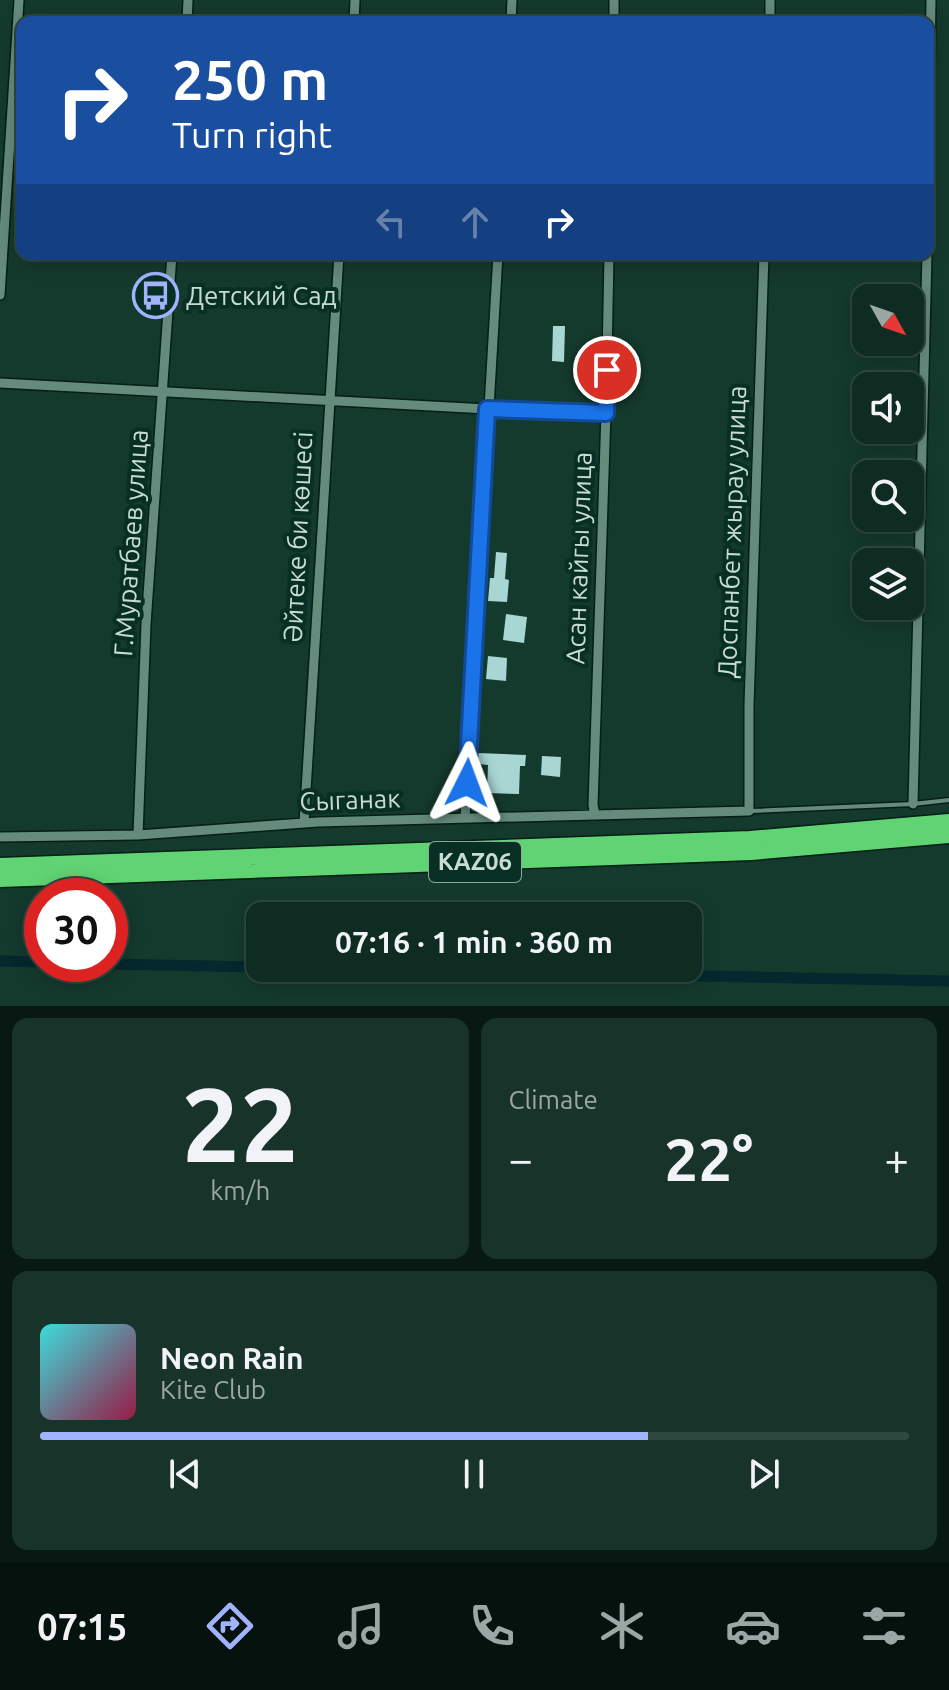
<!DOCTYPE html>
<html lang="en">
<head>
<meta charset="utf-8">
<style>
	body { margin:0; font-family:Ubuntu,sans-serif; background:#18342a; color:#f1f3f6; height:100vh; display:flex; flex-direction:column; font-size:30px; white-space:nowrap }
	* { box-sizing:border-box; margin:0 }
	p { font-size:26px; color:#9ba7a5 }
	.icon { flex:none; width:44px; height:44px; fill:none; stroke:currentColor; stroke-width:2; stroke-linecap:round; stroke-linejoin:round }
	.map { position:relative; height:1006px; overflow:hidden }
	.drawer { display:flex; flex-direction:column; gap:12px; padding:12px; background:#081813; flex:1 }
	.drawer>* { flex:none }
	.hud { position:absolute; left:16px; top:16px; width:918px; height:244px; border-radius:16px; box-shadow:0 4px 20px #0003,0 0 0 2px #2f4840; background:#1a4fa0; color:#fff; overflow:hidden }
	.needle { width:52px; rotate:130deg }
	.tools { position:absolute; left:852px; top:284px; display:grid; gap:16px }
	.tools a { display:grid; place-items:center; width:72px; height:72px; border-radius:16px; background:#0f2c22; box-shadow:0 4px 20px #0003,0 0 0 2px #2f4840; font-size:40px }
	.speed { position:absolute; left:24px; top:878px; display:flex; gap:16px; font-size:40px; font-weight:700; text-align:center }
	.speed>* { display:grid; place-content:center; width:104px; height:104px; border-radius:50%; background:#0f2c22; box-shadow:0 4px 20px #0003,0 0 0 2px #2f4840; line-height:1 }
	.speed .limit { border:12px solid #d22; background:#fff; color:#111 }
	.pin { position:absolute; display:grid; place-items:center; width:68px; height:68px; color:#fff; margin:-34px; border:4px solid #fff; border-radius:50%; box-shadow:0 2px 8px #0007 }
	.me { position:absolute; width:88px; margin:-44px; rotate:3deg; stroke-linejoin:round; filter:drop-shadow(0 0 6px #0008) }
	.turn { display:flex; align-items:center; gap:28px; height:168px; padding:0 24px; font-size:36px }
	.turn .icon { width:104px; height:104px; stroke-width:2.5 }
	.turn b { display:block; font-size:56px; line-height:68px }
	.lanes { display:flex; align-items:center; height:76px; padding:0 24px; background:#0003; justify-content:center; gap:40px; direction:ltr }
	.lanes .off { opacity:.35 }
	.big { font-size:60px; font-weight:700; line-height:1.1 }
	.drawer .widget { flex:1; display:flex; flex-direction:column; justify-content:center; gap:12px; min-width:0; padding:0 28px; border-radius:16px; background:#18342a }
	.drawer .dial { align-items:center; gap:0 }
	.dial b { font-size:104px; line-height:1 }
	.song { display:flex; align-items:center; gap:24px }
	.cover { width:96px; height:96px; border-radius:12px; background:linear-gradient(135deg,hsl(180 70% 55%),hsl(340 70% 35%)) }
	.played { height:8px; border-radius:4px; background:linear-gradient(90deg,#a1b3fd 70%,#2f4840 70%) }
	.keys { display:flex; justify-content:space-around; direction:ltr }
	.heat { display:flex; justify-content:space-between; align-items:center; font-size:44px; direction:ltr }
	.drawer .tiles { flex:1; display:grid; gap:12px; grid-template-columns:1fr 1fr }
	.widget:last-child { grid-column:span 2 }
	.trip { position:absolute; left:246px; top:902px; width:456px; height:80px; border-radius:16px; background:#0f2c22; box-shadow:0 4px 20px #0003,0 0 0 2px #2f4840; font-weight:700; line-height:80px; text-align:center }
	.tabs { display:flex; height:128px; justify-content:space-around; align-items:center; background:#06120e; color:#9ba7a5 }
	.tabs .icon { width:56px; height:56px }
	.tabs .active { color:#a1b3fd }
	.tabs b { font-size:36px; color:#f1f3f6 }
	.map>svg:first-child { display:block }
	.lines { fill:none; stroke-linecap:round; stroke-linejoin:round }
	.canal { stroke:#04282e; stroke-width:11 }
	.building { fill:#a8d6d2 }
	.lane-casing { stroke:#031f16; stroke-width:7 }
	.street-casing { stroke:#031f16; stroke-width:12 }
	.highway-casing { stroke:#031f16; stroke-width:19 }
	.lane { stroke:#658b7c; stroke-width:4 }
	.street { stroke:#658b7c; stroke-width:9 }
	.highway { stroke:#60d472; stroke-width:16 }
	.route-casing { stroke:#114b97; stroke-width:20 }
	.route { stroke:#1a73e8; stroke-width:14 }
	.labels { text-anchor:middle; stroke-width:8; stroke-linejoin:round; paint-order:stroke }
	.shield { fill:#082f23; stroke:#8ea89e; stroke-width:2 }
	.shield-label { font-size:24px; font-weight:bold; fill:#c8dcd3 }
	.poi-label { font-size:26px; fill:#c8dcd3; stroke:#082f23; text-anchor:start }
	.street-label { font-size:26px; fill:#c8dcd3; stroke:#082f23 }
</style>
</head>
<body>
<div class="map">
<svg width="949" height="1006" viewBox="0 0 949 1006">
	<rect width="100%" height="100%" fill="#143a2d"/>
	<g class="lines">
		<path class="canal" d="M0,961l42,1
			M110,964l150,3
			M316,968l633,13"/>
	</g>
	<path class="building" d="M553,326h12l-1,36 -12,-1z
		M496,552l11,1 -2,26 4,1 -2,22 -19,-1 2,-23h4z
		M506,614l21,3 -3,26 -21,-3z
		M488,656l19,2 -1,23 -20,-2z
		M478,753l48,2 -1,11h-5l-1,28 -32,-1 1,-28 -10,-1z
		M542,756l19,1 -1,20 -19,-2z"/>
	<g class="lines">
		<defs>
			<path id="lane" d="M752,811l161,-7 36,-4"/>
			<path id="street" d="M187,22l1,-22
				M354,22l1,-22
				M511,22l1,-22
				M614,22v-22
				M770,22v-22
				M928,188l3,-188
				M0,295l19,-295
				M0,383l487,26 119,4
				M913,804l14,-550
				M595,815l-2,-10 13,-392 3,-159
				M465,818l33,-564
				M304,823l35,-569
				M138,835l8,-211 26,-370
				M0,837l138,-2 180,-13 431,-11v-106l15,-451"/>
			<path id="highway" d="M0,866l750,-27 199,-17
				M0,879l751,-27 198,-17"/>
		</defs>
		<use href="#lane" class="lane-casing"/>
		<use href="#street" class="street-casing"/>
		<use href="#highway" class="highway-casing"/>
		<use href="#lane" class="lane"/>
		<use href="#street" class="street"/>
		<use href="#highway" class="highway"/>
	</g>
	<g class="lines">
		<defs>
			<path id="route" d="M467,783l20,-374 119,4 1,-43"/>
		</defs>
		<use href="#route" class="route-casing"/>
		<use href="#route" class="route"/>
	</g>
	<defs>
		<symbol id="bus-ring" viewBox="-11 -11 22 22"><circle r="9.5" fill="#082f23" stroke="#a1b3fd" stroke-width="1.5"/><path d="M-5-6H5V4H4V6H2V4H-2V6H-4V4H-5ZM-3.5-4V0h7V-4ZM-3.5 1.2v1.5H-2V1.2ZM2 1.2v1.5H3.5V1.2Z" fill="#a1b3fd"/></symbol>
	</defs>
	<g fill-rule="evenodd">
		<use href="#bus-ring" x="130" y="270" width="51" height="51"/>
	</g>
	<g class="labels">
		<rect class="shield" x="429" y="842" width="92" height="40" rx="6"/>
		<g class="shield-label">
			<text x="475" y="870">KАZ06</text>
		</g>
		<g class="poi-label">
			<text x="186" y="305">Детский Сад</text>
		</g>
		<g class="street-label">
			<text transform="translate(732 532) rotate(-88)" y="9">Доспанбет жырау улица</text>
			<text transform="translate(298 537) rotate(-87)" y="9">Әйтеке би көшесі</text>
			<text transform="translate(131 543) rotate(-86)" y="9">Г.Муратбаев улица</text>
			<text transform="translate(579 558) rotate(-88)" y="9">Асан кайгы улица</text>
			<text transform="translate(350 800) rotate(-2)" y="9">Сыганак</text>
		</g>
	</g>
</svg>
<div class="tools">
<a><svg class="needle" viewBox="-14 -14 28 28"><path d="M0-13l5 13h-10z" fill="#e53935"/><path d="M0 13l5-13h-10z" fill="#9ba7a5"/></svg></a>
<a><svg class="icon" aria-label="sound" viewBox="0 0 24 24"><path d="M4 9h4l5-4v14l-5-4H4zM17 9q2 3 0 6"/></svg></a>
<a><svg class="icon" aria-label="search" viewBox="0 0 24 24"><circle cx="10" cy="10" r="6"/><path d="M15 15l6 6"/></svg></a>
<a><svg class="icon" aria-label="layers" viewBox="0 0 24 24"><path d="M12 4l9 5-9 5-9-5zM3 14l9 5 9-5"/></svg></a>
</div>
<div class="speed"><div class="limit">30</div></div>
<div class="pin" style="left:607px;top:370px;background:#d93025"><svg class="icon" aria-label="arrive" viewBox="0 0 24 24"><path d="M6 21V4h12l-3 4 3 4H6"/></svg></div>
<svg class="me" style="left:467px;top:783px" viewBox="-20 -20 40 40"><path d="M0-17L14 15 0 8-14 15z" fill="#1a73e8" stroke="#fff" stroke-width="4"/></svg>
<div class="trip">07:16 · 1 min · 360 m</div>
<div class="hud">
<div class="turn"><svg class="icon" aria-label="right" viewBox="0 0 24 24"><path d="M7 20v-9h11M14 6l5 5-5 5"/></svg><div><b>250 m</b>Turn right</div></div>
<div class="lanes"><svg class="icon off" aria-label="left" viewBox="0 0 24 24"><path d="M17 20v-9H6M10 6l-5 5 5 5"/></svg><svg class="icon off" aria-label="ahead" viewBox="0 0 24 24"><path d="M12 20V5M6 11l6-6 6 6"/></svg><svg class="icon" aria-label="right" viewBox="0 0 24 24"><path d="M7 20v-9h11M14 6l5 5-5 5"/></svg></div>
</div>
</div>
<section class="drawer">
<div class="tiles">
<div class="widget dial"><b>22</b><p>km/h</p></div>
<div class="widget"><p>Climate</p>
<div class="heat"><a>−</a><b class="big">22°</b><a>+</a></div>
</div>
<div class="widget">
<div class="song"><i class="cover"></i><div><b>Neon Rain</b><p>Kite Club</p></div></div>
<div class="played"></div>
<div class="keys"><svg class="icon" aria-label="previous" viewBox="0 0 24 24"><path d="M18 5L8 12l10 7zM5 5v14"/></svg><svg class="icon" aria-label="pause" viewBox="0 0 24 24"><path d="M8 5v14M16 5v14"/></svg><svg class="icon" aria-label="next" viewBox="0 0 24 24"><path d="M6 5l10 7-10 7zM19 5v14"/></svg></div>
</div>
</div>
</section>
<nav class="tabs">
<b>07:15</b>
<svg class="icon active" aria-label="directions" viewBox="0 0 24 24"><path d="M12 3l9 9-9 9-9-9zM9 14v-3h6M13 9l2 2-2 2"/></svg>
<svg class="icon" aria-label="music" viewBox="0 0 24 24"><path d="M9 18V5l10-2v13"/><circle cx="6" cy="18" r="3"/><circle cx="16" cy="16" r="3"/></svg>
<svg class="icon" aria-label="phone" viewBox="0 0 24 24"><path d="M5 4h4l2 5-3 2q2 4 5 5l2-3 5 2v4C11 20 4 13 5 4z"/></svg>
<svg class="icon" aria-label="climate" viewBox="0 0 24 24"><path d="M12 3v18M4 7l16 10M4 17L20 7"/></svg>
<svg class="icon" aria-label="car" viewBox="0 0 24 24"><path d="M5 17H2v-5l4-1 3-4h7l3 4 3 1v5h-3M9 17h6M6 11h13"/><circle cx="7" cy="17" r="2"/><circle cx="17" cy="17" r="2"/></svg>
<svg class="icon" aria-label="filters" viewBox="0 0 24 24"><path d="M4 7h16M4 17h16"/><circle cx="9" cy="7" r="2"/><circle cx="15" cy="17" r="2"/></svg>
</nav>
</body>
</html>
